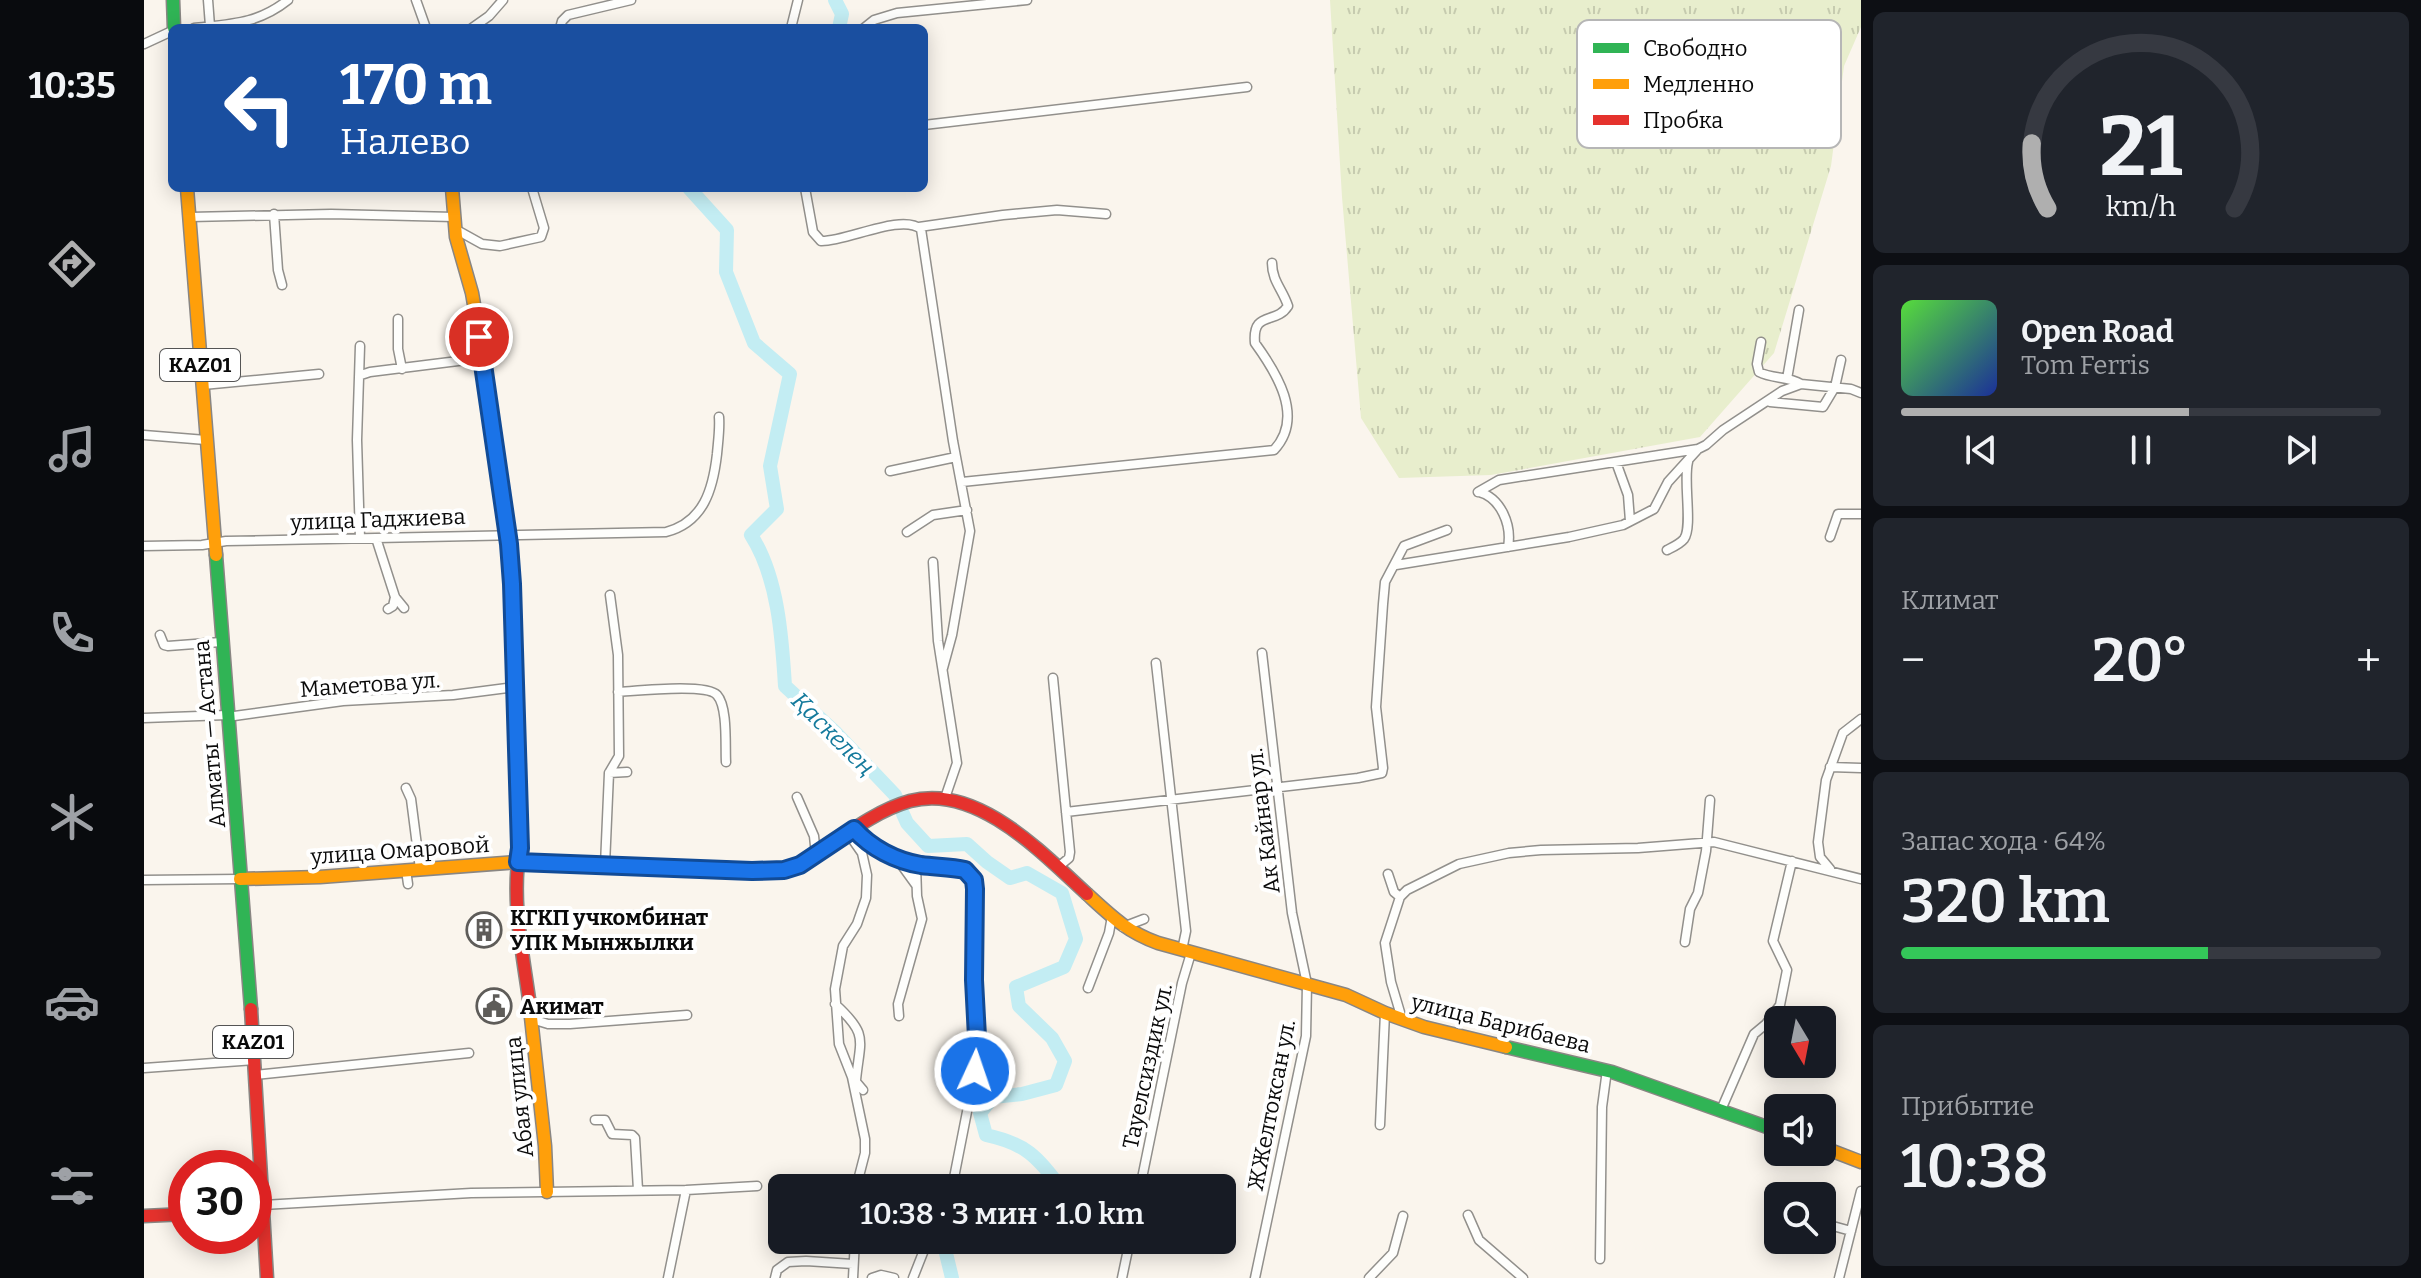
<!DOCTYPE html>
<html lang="ru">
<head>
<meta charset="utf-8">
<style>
	body { margin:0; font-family:Bitter,serif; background:#20242c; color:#f1f3f6; height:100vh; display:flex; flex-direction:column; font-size:30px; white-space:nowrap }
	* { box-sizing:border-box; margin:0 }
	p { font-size:26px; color:#9ea1a6 }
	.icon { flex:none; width:44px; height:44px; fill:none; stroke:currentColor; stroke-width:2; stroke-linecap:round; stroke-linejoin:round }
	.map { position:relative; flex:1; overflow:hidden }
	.panel { display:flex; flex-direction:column; gap:12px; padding:12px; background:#0d0f14; width:560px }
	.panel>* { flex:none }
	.guide { position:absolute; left:24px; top:24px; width:760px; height:168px; border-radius:12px; box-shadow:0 4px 20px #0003; background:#1a4fa0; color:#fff; overflow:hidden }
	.needle { width:52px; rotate:170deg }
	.controls { position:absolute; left:1620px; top:1006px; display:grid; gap:16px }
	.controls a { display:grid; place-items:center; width:72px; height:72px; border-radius:12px; background:#171b24; box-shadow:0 4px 20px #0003; font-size:40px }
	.speed { position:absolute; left:24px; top:1150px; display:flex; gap:16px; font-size:40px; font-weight:700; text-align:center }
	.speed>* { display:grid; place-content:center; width:104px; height:104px; border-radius:50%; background:#171b24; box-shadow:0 4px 20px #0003; line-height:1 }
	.speed .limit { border:12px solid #d22; background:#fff; color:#111 }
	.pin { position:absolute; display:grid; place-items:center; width:68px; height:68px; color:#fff; margin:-34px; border:4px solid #fff; border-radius:50%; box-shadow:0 2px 8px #0007 }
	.me { position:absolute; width:88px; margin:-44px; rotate:3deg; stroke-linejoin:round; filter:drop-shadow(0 0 6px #0008) }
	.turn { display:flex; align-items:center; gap:28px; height:168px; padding:0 40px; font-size:36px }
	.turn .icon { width:104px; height:104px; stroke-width:2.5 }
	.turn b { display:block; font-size:56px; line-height:68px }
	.big { font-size:60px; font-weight:600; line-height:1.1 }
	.panel .widget { flex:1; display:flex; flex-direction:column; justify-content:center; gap:12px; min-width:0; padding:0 28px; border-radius:12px; background:#20242c }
	.panel .dial { align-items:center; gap:0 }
	.dial svg { height:208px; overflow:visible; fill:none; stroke:#363941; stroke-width:7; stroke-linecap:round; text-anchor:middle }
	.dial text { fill:#f1f3f6; stroke:none }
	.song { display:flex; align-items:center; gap:24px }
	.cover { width:96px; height:96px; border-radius:12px; background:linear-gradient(135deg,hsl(110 70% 55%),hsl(230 70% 35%)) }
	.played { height:8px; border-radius:4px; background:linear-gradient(90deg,#afafaf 60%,#363941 60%) }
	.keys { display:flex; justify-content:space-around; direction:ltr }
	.heat { display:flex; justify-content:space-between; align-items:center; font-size:44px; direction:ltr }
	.charge { height:12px; border-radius:6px; background:linear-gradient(90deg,#34c759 64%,#363941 0) }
	.trip { position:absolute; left:624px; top:1174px; width:468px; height:80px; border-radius:12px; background:#171b24; box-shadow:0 4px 20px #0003; font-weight:600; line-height:80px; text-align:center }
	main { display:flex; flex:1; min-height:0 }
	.tabs { display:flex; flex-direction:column; width:144px; justify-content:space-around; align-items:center; background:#090b0e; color:#9ea1a6 }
	.tabs .icon { width:56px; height:56px }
	.tabs .selected { color:#afafaf }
	.tabs b { font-size:36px; color:#f1f3f6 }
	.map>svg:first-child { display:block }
	.grass { fill:url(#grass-tufts) }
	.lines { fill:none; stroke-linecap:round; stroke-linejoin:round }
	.river { stroke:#c3edf3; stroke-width:14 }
	.street-casing { stroke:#92908c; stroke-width:11 }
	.fast-casing { stroke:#898683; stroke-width:15 }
	.slow-casing { stroke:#898683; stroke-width:15 }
	.jam-casing { stroke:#898683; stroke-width:15 }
	.street { stroke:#fefefc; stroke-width:8 }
	.fast { stroke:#30b455; stroke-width:12 }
	.slow { stroke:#ff9f0a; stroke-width:12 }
	.jam { stroke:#e5322d; stroke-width:12 }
	.route-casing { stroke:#114b97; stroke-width:20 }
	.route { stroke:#1a73e8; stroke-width:14 }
	.labels { text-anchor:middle; stroke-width:8; stroke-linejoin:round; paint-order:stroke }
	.shield { fill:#fff; stroke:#545454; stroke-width:2 }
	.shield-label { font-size:20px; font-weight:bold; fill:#0a0a0a }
	.street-label { font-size:22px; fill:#0a0a0a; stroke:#fff }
	.poi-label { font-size:22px; font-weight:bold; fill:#0a0a0a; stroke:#fff; text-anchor:start }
	.water-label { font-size:24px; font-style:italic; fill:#147a9c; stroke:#fff }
	.key { fill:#fff; stroke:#b6b6b6; stroke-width:2 }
	.key-label { font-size:22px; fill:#0a0a0a }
</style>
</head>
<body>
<main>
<nav class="tabs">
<b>10:35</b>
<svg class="icon selected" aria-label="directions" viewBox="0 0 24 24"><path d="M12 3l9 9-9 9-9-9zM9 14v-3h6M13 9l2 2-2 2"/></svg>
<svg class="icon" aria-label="music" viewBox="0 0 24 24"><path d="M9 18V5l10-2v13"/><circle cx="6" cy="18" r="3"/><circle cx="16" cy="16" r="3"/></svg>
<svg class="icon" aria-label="phone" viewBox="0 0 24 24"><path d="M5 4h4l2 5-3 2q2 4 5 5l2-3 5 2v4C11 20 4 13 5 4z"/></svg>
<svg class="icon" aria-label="climate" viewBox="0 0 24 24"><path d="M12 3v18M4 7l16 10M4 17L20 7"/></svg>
<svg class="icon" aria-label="car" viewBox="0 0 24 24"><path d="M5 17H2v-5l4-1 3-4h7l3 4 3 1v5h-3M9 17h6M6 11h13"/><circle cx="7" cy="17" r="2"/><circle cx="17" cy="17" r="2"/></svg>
<svg class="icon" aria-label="filters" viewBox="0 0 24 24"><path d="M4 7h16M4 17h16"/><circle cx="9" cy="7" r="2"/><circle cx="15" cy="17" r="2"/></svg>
</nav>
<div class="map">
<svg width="1717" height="1278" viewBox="0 0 1717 1278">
	<defs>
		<pattern id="grass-tufts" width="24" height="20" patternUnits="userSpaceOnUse" patternTransform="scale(2)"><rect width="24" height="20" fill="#e8eecd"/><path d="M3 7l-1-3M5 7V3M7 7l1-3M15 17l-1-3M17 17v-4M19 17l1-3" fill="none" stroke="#c6cbaf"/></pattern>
	</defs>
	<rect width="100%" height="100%" fill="#faf5ed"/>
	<path class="grass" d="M1186,0h531v27l-17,39 -13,100 -57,187 -74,84 -209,38 -92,3 -38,-60 -19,-221z"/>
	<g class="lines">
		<path class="river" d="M691,0l7,14 -3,14
			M545,188l38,42 -1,42 28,71 36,31 -20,92 7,43 -26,26c27,42 31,102 34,151l51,47 59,62 3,7
			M759,814l4,9 21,23 39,-2 20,18 23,16 17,-5 35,20 14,46 -12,28 -48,20 3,19 33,32 13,23 -9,24 -34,9 -29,3 -13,16 6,22c41,9 50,21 75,53
			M802,1240l-2,5 8,33"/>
		<defs>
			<path id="street" d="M64,0l2,26
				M272,0l10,28
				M50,28c37,-4 64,-4 94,-28
				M328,28l17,-12 14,-16
				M416,28l2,-7 6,-6 63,-15
				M647,28l7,-28
				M720,28l10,-8 23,-7 130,-13
				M0,44l28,-13
				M780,125l323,-38
				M661,188l8,44 8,9c25,1 80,-28 100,-12l32,212 17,90 -18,104 -9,33
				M130,214l4,56 4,15
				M46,217l141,-3 123,3
				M775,227l84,-12 54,-5 49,4
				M311,229l27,15 18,2 41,-9 3,-9 -12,-40
				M254,319v30l4,20
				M1617,342l-4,22 2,8c13,7 29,4 42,12
				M217,375l9,-3 112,-14
				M1643,379l12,-69
				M59,385l116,-11
				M1626,402l53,5 12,-20 6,-27
				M0,435l62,5
				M1472,462l12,33 2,26
				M746,471l66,-14
				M818,482l312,-32c31,-33 2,-78 -19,-107 -3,-33 21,-18 33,-37 -5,-16 -16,-25 -16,-43
				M1334,492l21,-12 199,-31 8,-4 17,-15 59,-39 19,-7 50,5 10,4
				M1335,492c22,6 33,33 29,55
				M763,532l26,-17 34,-5
				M1686,537l8,-23h23
				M216,538l-3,-98 3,-94
				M232,538l19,59 9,11
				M0,546l58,-1 24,-4 440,-9c38,-10 47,-43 51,-78 1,-12 3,-25 2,-37
				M1523,550c6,-3 13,-6 17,-11 9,-12 -1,-58 4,-77
				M789,562l5,79 19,122 -12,35
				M1252,565l173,-28 54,-12 31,-16 14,-27 30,-33
				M244,609l5,-3 2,-9
				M16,635l4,10 4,1 53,-4
				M1012,663l30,268 -4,19
				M909,678l17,174 -1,6 -12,10
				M474,692c18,-1 88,-9 99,3 11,12 8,51 9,67
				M83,717l116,-16 110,-6 62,-8
				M0,718l83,-3
				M1686,767l31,1
				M465,773l18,-1
				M262,788l5,11 9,70
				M653,797l17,39 2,19
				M922,812l292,-34 24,-5 1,-5 -7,-61 7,-103 2,-22 19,-36 43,-16
				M710,829c17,19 42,32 67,36 15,2 30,2 44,5l9,10 1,9 -1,91 3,57 -2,34 -23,117
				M704,833l14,20 5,22 -1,23 -9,26 -14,22 -8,43 4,55 13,33 13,62v14l-9,35
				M461,865l4,-92 10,-17 -1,-101 -8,-60
				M759,867l13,18
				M1686,869l-10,-12 -2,-15 8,-62 17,-47 18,-14
				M262,870l2,14
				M1244,874l6,18 6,5
				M0,880l96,-1
				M979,927l21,-8
				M1541,942l5,-33 8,-16 8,-42 4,-51
				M944,988l21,-55 3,-17
				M691,1004c34,31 25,35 21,76
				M387,1016l4,4 13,4h22l117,-9
				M755,1016l-1,-12 24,-85 -5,-23 -1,-32
				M1258,1019l-11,-37 -6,-39 15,-46 7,-7 52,-26 50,-11 32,-3 97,-2 76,-6 147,37
				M0,1068l111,-8
				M111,1075l214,-22
				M708,1077l11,13
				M1577,1110l33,-76 12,-10 14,-19 7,-35 -14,-29 19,-80
				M451,1120h10l7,14 20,1 3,3 3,52
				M1236,1125l5,-112
				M996,1188l42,-205 9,-30
				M119,1205l208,-12 215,-3 71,-4
				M1324,1215l11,25 44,38
				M1678,1223l29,8
				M1456,1259l2,-152 5,-37
				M524,1278l18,-88
				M631,1278l2,-8 11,-8 18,-1 47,3
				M709,1278l2,-38
				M728,1278l9,-3 13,3
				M769,1278l15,-38
				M978,1278l8,-38
				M1111,1278l51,-242 1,-52 -15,-71 -30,-260
				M1225,1278l24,-25 10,-37
				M1695,1278l22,-87"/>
			<path id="fast" d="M29,0l1,28
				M72,555l35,454
				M1362,1047l106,25 166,59"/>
			<path id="slow" d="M43,188l29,367
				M308,188l4,49 16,56 4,23 33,228 5,103
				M96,879l80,-2 198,-15 266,8 16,-5 9,-6
				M943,894c24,22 40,38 71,49l188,52 39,18 39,14 82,20
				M385,999l16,147 2,46
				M1678,1147l39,15"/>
			<path id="jam" d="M370,647l6,201c-9,50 2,101 9,151
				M665,859c31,-20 65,-48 101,-58 67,-18 132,52 177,93
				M107,1009l16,269
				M0,1216l42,-2"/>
		</defs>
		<use href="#street" class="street-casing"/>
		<use href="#fast" class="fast-casing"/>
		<use href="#slow" class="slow-casing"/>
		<use href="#jam" class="jam-casing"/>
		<use href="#street" class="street"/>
		<use href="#fast" class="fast"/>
		<use href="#slow" class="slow"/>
		<use href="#jam" class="jam"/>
	</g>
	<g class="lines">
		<defs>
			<path id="route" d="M335,337l30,207 3,40 8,264 -2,14 234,9 32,-1 16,-5 54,-36c17,19 42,32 67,36 15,2 30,2 44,5l9,10 1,9 -1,91 3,57 -2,34"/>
		</defs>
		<use href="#route" class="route-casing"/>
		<use href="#route" class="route"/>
	</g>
	<defs>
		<symbol id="building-ring" viewBox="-11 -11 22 22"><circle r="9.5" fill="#fff" stroke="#5e5c59" stroke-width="1.5"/><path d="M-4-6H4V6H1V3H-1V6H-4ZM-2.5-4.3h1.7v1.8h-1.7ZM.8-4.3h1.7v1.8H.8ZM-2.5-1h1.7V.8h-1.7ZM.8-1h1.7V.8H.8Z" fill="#5e5c59"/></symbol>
		<symbol id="civic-ring" viewBox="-11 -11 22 22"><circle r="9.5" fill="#fff" stroke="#5e5c59" stroke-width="1.5"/><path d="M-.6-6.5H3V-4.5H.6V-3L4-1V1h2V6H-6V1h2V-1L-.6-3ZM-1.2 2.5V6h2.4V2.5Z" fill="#5e5c59"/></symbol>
	</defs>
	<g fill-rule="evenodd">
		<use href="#building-ring" x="320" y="910" width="40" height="40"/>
		<use href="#civic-ring" x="330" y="986" width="40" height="40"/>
	</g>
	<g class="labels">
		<g class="shield">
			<rect x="16" y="349" width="80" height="32" rx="6"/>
			<rect x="69" y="1026" width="80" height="32" rx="6"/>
		</g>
		<g class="shield-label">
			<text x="56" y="372">KАZ01</text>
			<text x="109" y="1049">KАZ01</text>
		</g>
		<g class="street-label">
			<text transform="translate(234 519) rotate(-2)" y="8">улица Гаджиева</text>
			<text transform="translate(226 684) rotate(-4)" y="8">Маметова ул.</text>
			<text transform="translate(65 734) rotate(-95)" y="8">Алматы — Астана</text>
			<text transform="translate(1119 821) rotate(-97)" y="8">Ак Кайнар ул.</text>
			<text transform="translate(256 850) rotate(-4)" y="8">улица Омаровой</text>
			<text transform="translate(1357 1023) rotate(14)" y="8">улица Барибаева</text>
			<text transform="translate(1003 1066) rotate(-78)" y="8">Тауелсиздик ул.</text>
			<text transform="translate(375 1097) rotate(-96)" y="8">Абая улица</text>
			<text transform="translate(1127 1105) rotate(-79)" y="8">ЖЖелтоксан ул.</text>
		</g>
		<g class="poi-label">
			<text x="366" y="925">КГКП учкомбинат<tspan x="366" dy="25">УПК Мынжылки</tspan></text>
			<text x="376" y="1014">Акимат</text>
		</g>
		<g class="water-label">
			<text transform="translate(689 734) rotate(45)" y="8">Қаскелең</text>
		</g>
	</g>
	<rect x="1433" y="20" width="264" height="128" rx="12" class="key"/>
	<rect x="1449" y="43" width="36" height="10" fill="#30b455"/>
	<rect x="1449" y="79" width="36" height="10" fill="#ff9f0a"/>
	<rect x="1449" y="115" width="36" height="10" fill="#e5322d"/>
	<g class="key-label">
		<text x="1499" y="56">Свободно</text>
		<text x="1499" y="92">Медленно</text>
		<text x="1499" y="128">Пробка</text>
	</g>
</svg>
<div class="controls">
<a><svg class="needle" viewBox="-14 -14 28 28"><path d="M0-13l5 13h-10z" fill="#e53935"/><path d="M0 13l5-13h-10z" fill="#9ea1a6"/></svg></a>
<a><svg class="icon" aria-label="sound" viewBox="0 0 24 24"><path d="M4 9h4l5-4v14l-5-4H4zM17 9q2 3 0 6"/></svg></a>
<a><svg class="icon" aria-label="search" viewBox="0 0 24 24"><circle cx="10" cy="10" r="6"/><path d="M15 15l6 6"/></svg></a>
</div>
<div class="speed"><div class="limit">30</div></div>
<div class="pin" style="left:335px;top:337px;background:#d93025"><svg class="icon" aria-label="arrive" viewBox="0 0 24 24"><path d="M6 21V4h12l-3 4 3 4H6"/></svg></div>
<svg class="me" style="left:831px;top:1071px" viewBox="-20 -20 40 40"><circle r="17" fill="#1a73e8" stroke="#fff" stroke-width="3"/><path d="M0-11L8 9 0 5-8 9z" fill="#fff"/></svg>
<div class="trip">10:38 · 3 мин · 1.0 km</div>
<div class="guide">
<div class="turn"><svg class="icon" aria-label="left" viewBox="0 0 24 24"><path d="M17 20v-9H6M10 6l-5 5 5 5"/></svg><div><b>170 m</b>Налево</div></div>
</div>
</div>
<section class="panel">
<div class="widget dial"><svg viewBox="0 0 100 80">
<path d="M14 69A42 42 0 1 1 86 69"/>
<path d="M14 69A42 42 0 0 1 8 44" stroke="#afafaf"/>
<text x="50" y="56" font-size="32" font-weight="700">21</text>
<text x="50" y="72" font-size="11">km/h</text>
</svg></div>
<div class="widget">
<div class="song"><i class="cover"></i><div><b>Open Road</b><p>Tom Ferris</p></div></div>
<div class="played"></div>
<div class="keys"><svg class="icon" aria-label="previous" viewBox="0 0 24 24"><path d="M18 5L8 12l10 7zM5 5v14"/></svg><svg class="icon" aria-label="pause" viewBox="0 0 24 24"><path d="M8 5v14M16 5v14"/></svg><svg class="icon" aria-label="next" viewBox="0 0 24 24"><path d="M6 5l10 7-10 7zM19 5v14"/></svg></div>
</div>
<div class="widget"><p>Климат</p>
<div class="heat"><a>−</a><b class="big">20°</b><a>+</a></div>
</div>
<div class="widget"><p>Запас хода · 64%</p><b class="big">320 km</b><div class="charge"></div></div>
<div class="widget"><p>Прибытие</p><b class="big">10:38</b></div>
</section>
</main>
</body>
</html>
